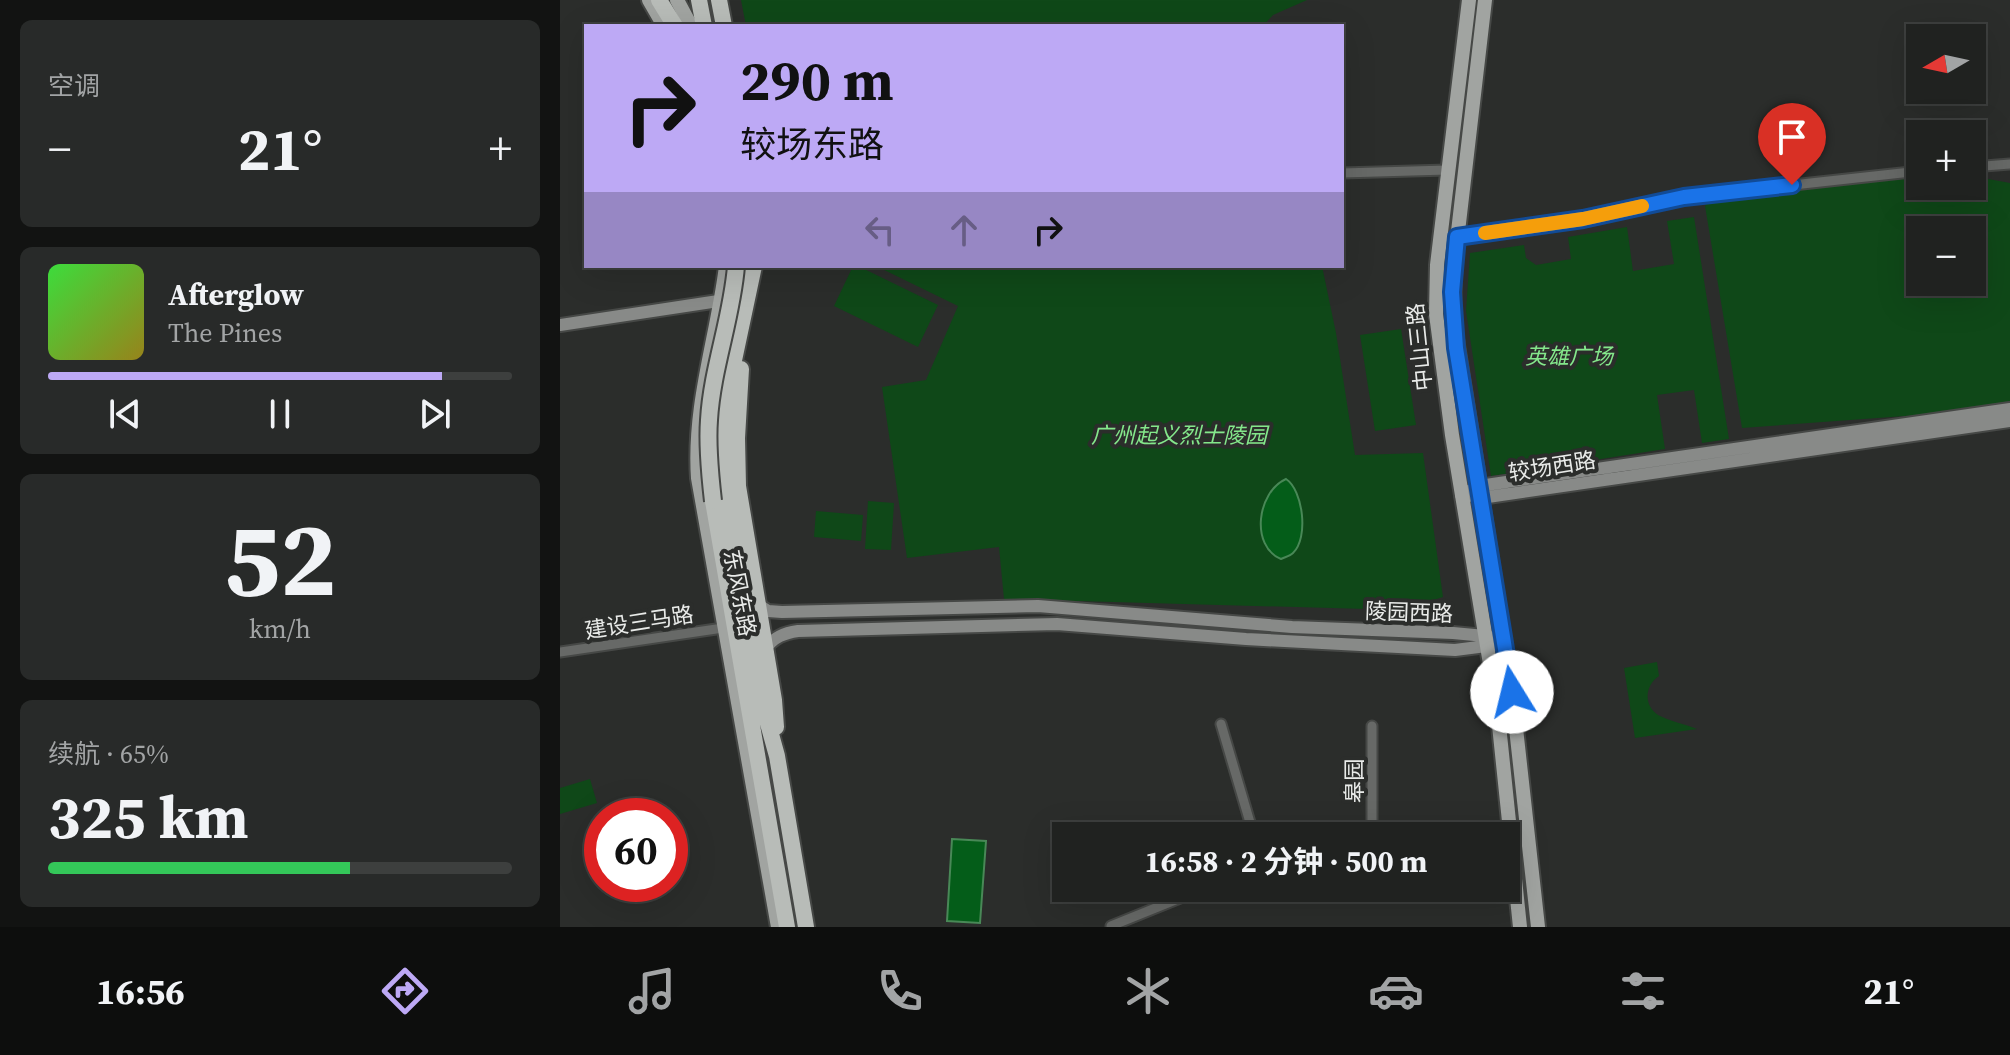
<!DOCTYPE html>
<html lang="zh">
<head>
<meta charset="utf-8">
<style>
	body { margin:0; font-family:"Source Serif 4","Noto Sans SC",serif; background:#282a29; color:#f1f3f6; height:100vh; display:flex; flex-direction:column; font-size:30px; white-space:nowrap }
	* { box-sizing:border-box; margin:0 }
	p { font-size:26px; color:#a2a4a5 }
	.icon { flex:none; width:44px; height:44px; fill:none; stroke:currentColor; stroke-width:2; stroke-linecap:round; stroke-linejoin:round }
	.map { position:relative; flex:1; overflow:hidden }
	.panel { display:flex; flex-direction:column; gap:20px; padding:20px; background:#121312; width:560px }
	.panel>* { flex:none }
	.guide { position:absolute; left:24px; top:24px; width:760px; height:244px; border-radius:0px; box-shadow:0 8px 32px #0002,0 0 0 2px #3d3f3e; background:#bda9f5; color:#111; overflow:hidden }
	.needle { width:52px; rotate:261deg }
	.controls { position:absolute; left:1346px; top:24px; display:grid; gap:16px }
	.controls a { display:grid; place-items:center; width:80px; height:80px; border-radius:0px; background:#202220; box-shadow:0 8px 32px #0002,0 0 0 2px #3d3f3e; font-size:40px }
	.speed { position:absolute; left:24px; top:798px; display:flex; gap:16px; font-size:40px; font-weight:700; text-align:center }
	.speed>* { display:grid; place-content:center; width:104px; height:104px; border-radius:50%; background:#202220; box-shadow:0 8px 32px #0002,0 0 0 2px #3d3f3e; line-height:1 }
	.speed .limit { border:12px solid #d22; background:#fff; color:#111 }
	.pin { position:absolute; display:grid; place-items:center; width:68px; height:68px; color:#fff; margin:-82px -34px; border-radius:50% 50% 50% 0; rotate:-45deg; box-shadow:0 0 8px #0007 }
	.pin .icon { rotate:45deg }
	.me { position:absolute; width:88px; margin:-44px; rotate:351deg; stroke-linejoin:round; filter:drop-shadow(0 0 6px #0008) }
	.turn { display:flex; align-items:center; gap:28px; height:168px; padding:0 24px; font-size:36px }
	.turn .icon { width:104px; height:104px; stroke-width:2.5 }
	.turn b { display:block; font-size:56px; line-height:68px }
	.lanes { display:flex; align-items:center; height:76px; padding:0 24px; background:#0003; justify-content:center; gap:40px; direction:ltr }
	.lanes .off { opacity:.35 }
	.big { font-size:60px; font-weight:700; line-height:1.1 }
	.panel .widget { flex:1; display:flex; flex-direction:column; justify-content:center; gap:12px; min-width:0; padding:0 28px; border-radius:12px; background:#282a29 }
	.panel .dial { align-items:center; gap:0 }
	.dial b { font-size:104px; line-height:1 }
	.song { display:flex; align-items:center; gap:24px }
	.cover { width:96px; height:96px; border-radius:12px; background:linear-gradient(135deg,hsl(120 70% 55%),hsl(50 70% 35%)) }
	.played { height:8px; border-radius:4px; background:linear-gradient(90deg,#bda9f5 85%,#3d3f3e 85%) }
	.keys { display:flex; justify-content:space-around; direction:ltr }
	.heat { display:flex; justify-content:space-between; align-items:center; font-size:44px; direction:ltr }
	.charge { height:12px; border-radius:6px; background:linear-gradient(90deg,#34c759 65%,#3d3f3e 0) }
	.trip { position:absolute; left:492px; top:822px; width:468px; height:80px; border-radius:0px; background:#202220; box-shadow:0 8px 32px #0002,0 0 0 2px #3d3f3e; font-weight:700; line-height:80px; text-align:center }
	.tabs { display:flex; height:128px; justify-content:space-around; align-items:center; background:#0d0e0d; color:#a2a4a5 }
	.tabs .icon { width:56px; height:56px }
	.tabs .on { color:#bda9f5 }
	.tabs b { font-size:36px; color:#f1f3f6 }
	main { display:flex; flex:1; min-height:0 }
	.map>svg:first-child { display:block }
	.green { fill:#0f4818; fill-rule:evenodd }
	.water { fill:#045d19; stroke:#498857; stroke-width:2 }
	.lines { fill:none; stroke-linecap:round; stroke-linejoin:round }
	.street-casing { stroke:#464846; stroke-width:13 }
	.secondary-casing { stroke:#464846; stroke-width:16 }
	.primary-casing { stroke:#464846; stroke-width:18 }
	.highway-casing { stroke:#464846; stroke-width:20 }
	.street { stroke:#676967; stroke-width:9 }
	.secondary { stroke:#888a88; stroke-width:12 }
	.primary { stroke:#a1a4a1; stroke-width:14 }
	.highway { stroke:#b8bcb8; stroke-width:16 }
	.highway-bridge-casing { stroke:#464846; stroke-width:20; stroke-linecap:butt }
	.highway-bridge { stroke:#b8bcb8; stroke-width:16 }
	.route-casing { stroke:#114b97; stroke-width:20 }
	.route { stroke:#1a73e8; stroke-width:14 }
	.slow { stroke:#f59e0b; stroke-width:14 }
	.labels { text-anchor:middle; stroke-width:8; stroke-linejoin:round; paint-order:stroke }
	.street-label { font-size:22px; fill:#e9ebe9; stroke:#2b2d2b }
	.park-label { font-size:22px; font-style:italic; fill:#84e78b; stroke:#2b2d2b }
</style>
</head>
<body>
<main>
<section class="panel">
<div class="widget"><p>空调</p>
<div class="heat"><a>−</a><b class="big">21°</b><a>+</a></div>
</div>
<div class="widget">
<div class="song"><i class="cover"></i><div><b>Afterglow</b><p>The Pines</p></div></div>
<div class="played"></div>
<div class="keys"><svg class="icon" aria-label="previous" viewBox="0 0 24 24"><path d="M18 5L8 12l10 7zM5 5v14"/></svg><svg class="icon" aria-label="pause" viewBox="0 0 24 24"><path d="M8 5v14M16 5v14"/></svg><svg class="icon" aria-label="next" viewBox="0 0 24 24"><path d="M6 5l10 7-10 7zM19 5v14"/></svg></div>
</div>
<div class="widget dial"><b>52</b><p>km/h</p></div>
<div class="widget"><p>续航 · 65%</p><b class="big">325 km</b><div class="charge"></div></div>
</section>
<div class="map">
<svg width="1450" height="927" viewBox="0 0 1450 927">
	<rect width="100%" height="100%" fill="#2b2d2b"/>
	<path class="green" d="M181,0h566l-34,15 -10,11h-517z
		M1412,176l38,7v222l-64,8 -204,15 -37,-222 5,-7 106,-13 104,-8v8h52zM1360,230h52v52h-52z
		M1134,217l35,222 -27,4 -8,-53 -37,5 8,54 -174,27 -25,-165 4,-58 54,-8 2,13 10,7 35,-6 -3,-22 59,-10 6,44 41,-7 -7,-43z
		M293,266h5l80,39 -20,42 -84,-41z
		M316,266h446l14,67 19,122 68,-2 20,144 -41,13 -398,-11 -5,-52 -92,11 -25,-171 44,-7 32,-74z
		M841,329l15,96 -41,6 -15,-96z
		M308,501l26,2 -3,47 -26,-1z
		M256,511l47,4 -2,26 -47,-4z
		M1097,662l2,14c-14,9 -16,29 -1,39 11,6 27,9 39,14l-62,9 -11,-70z
		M30,779l7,24 -37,11v-26z"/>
	<path class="water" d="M726,479c17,11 23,59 7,74 -3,3 -8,4 -12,6 -31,-13 -24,-67 5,-80z
		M392,839l34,2 -6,82 -33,-2z"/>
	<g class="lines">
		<defs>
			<path id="street" d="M1412,167l38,-3
				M782,173l105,-3
				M897,237l126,-18 101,-22 236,-26
				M0,652l163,-24
				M661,724l33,112
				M812,836v-110
				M863,888l12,3 24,-3
				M551,926l94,-38"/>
			<path id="secondary" d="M0,325l165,-25
				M901,495l18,-9 531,-77
				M912,496l9,2 529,-77
				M197,604l11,7 14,1 256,-6 254,21 161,6 32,3 20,5
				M205,649c9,-12 19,-16 33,-18l259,-7 189,15 209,11 39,-5"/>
			<path id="primary" d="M89,0l15,26
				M117,0l14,26
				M909,0l-32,265 -1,49 16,121 45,271 23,221
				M925,0l-31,266 -1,54 59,372 26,235
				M166,266c-9,72 -33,139 -28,212l80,449"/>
			<path id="highway" d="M99,0l16,26
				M139,0l5,26
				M159,0l5,26
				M194,266l-24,113 -5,40v57l37,226 15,54 29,171
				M181,369l-4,69 1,48 36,214 2,27
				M153,501l74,426"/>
		</defs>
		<use href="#street" class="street-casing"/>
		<use href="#secondary" class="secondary-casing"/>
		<use href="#primary" class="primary-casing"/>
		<use href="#highway" class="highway-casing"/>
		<use href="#street" class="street"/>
		<use href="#secondary" class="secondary"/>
		<use href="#primary" class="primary"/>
		<use href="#highway" class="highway"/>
		<defs>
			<path id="highway-bridge" d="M153,501c-3,-26 -6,-54 -4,-81 3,-52 23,-102 27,-154"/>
		</defs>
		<use href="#highway-bridge" class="highway-bridge-casing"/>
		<use href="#highway-bridge" class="highway-bridge"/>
	</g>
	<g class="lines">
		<defs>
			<path id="route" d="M952,692l-56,-344 -4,-56 5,-55 126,-18 101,-22 108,-12"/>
		</defs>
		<use href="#route" class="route-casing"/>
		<use href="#route" class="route"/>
		<path class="slow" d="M925,233l98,-14 59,-13"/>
	</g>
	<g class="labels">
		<g class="street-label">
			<text transform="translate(859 347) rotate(-96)" y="8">中山三路</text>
			<text transform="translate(992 466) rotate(-9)" y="8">较场西路</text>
			<text transform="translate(180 593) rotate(79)" y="8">东风东路</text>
			<text transform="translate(849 612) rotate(2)" y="8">陵园西路</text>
			<text transform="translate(79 622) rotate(-9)" y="8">建设三马路</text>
			<text transform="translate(794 781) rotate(-90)" y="8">皋园</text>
		</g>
		<g class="park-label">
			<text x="1009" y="364">英雄广场</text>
			<text x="619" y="443">广州起义烈士陵园</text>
		</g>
	</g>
</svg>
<div class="controls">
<a><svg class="needle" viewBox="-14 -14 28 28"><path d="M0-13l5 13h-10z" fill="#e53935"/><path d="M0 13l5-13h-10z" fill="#a2a4a5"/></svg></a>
<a>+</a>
<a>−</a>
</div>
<div class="speed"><div class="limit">60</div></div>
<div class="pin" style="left:1232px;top:185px;background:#d93025"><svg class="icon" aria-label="arrive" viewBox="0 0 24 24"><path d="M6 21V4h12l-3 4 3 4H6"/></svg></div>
<svg class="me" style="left:952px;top:692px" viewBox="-20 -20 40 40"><circle r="19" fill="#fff"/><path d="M0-13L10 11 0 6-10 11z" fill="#1a73e8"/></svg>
<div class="trip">16:58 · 2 分钟 · 500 m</div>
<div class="guide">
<div class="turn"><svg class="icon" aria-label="right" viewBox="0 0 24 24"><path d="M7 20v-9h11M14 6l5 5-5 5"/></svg><div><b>290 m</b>较场东路</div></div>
<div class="lanes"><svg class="icon off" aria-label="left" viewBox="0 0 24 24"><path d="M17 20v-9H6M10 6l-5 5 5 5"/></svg><svg class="icon off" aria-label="ahead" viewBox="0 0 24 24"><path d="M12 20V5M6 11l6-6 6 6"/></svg><svg class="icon" aria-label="right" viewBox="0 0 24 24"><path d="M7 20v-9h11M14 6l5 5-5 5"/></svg></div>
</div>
</div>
</main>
<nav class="tabs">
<b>16:56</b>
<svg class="icon on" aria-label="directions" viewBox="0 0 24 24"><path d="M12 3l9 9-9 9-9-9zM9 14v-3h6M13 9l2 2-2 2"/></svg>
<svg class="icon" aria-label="music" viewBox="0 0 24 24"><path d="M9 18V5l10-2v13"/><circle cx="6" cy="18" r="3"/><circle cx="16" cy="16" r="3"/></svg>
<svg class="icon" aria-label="phone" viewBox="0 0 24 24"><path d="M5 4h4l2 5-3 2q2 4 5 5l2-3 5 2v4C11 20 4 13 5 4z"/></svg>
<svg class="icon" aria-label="climate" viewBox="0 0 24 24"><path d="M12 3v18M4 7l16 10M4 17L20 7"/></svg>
<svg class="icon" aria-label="car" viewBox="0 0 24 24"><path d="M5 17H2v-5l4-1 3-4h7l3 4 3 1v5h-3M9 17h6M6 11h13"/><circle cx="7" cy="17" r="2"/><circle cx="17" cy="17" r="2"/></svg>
<svg class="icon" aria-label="filters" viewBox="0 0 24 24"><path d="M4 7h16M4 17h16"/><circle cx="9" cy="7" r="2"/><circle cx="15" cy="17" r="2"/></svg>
<b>21°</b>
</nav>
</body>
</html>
